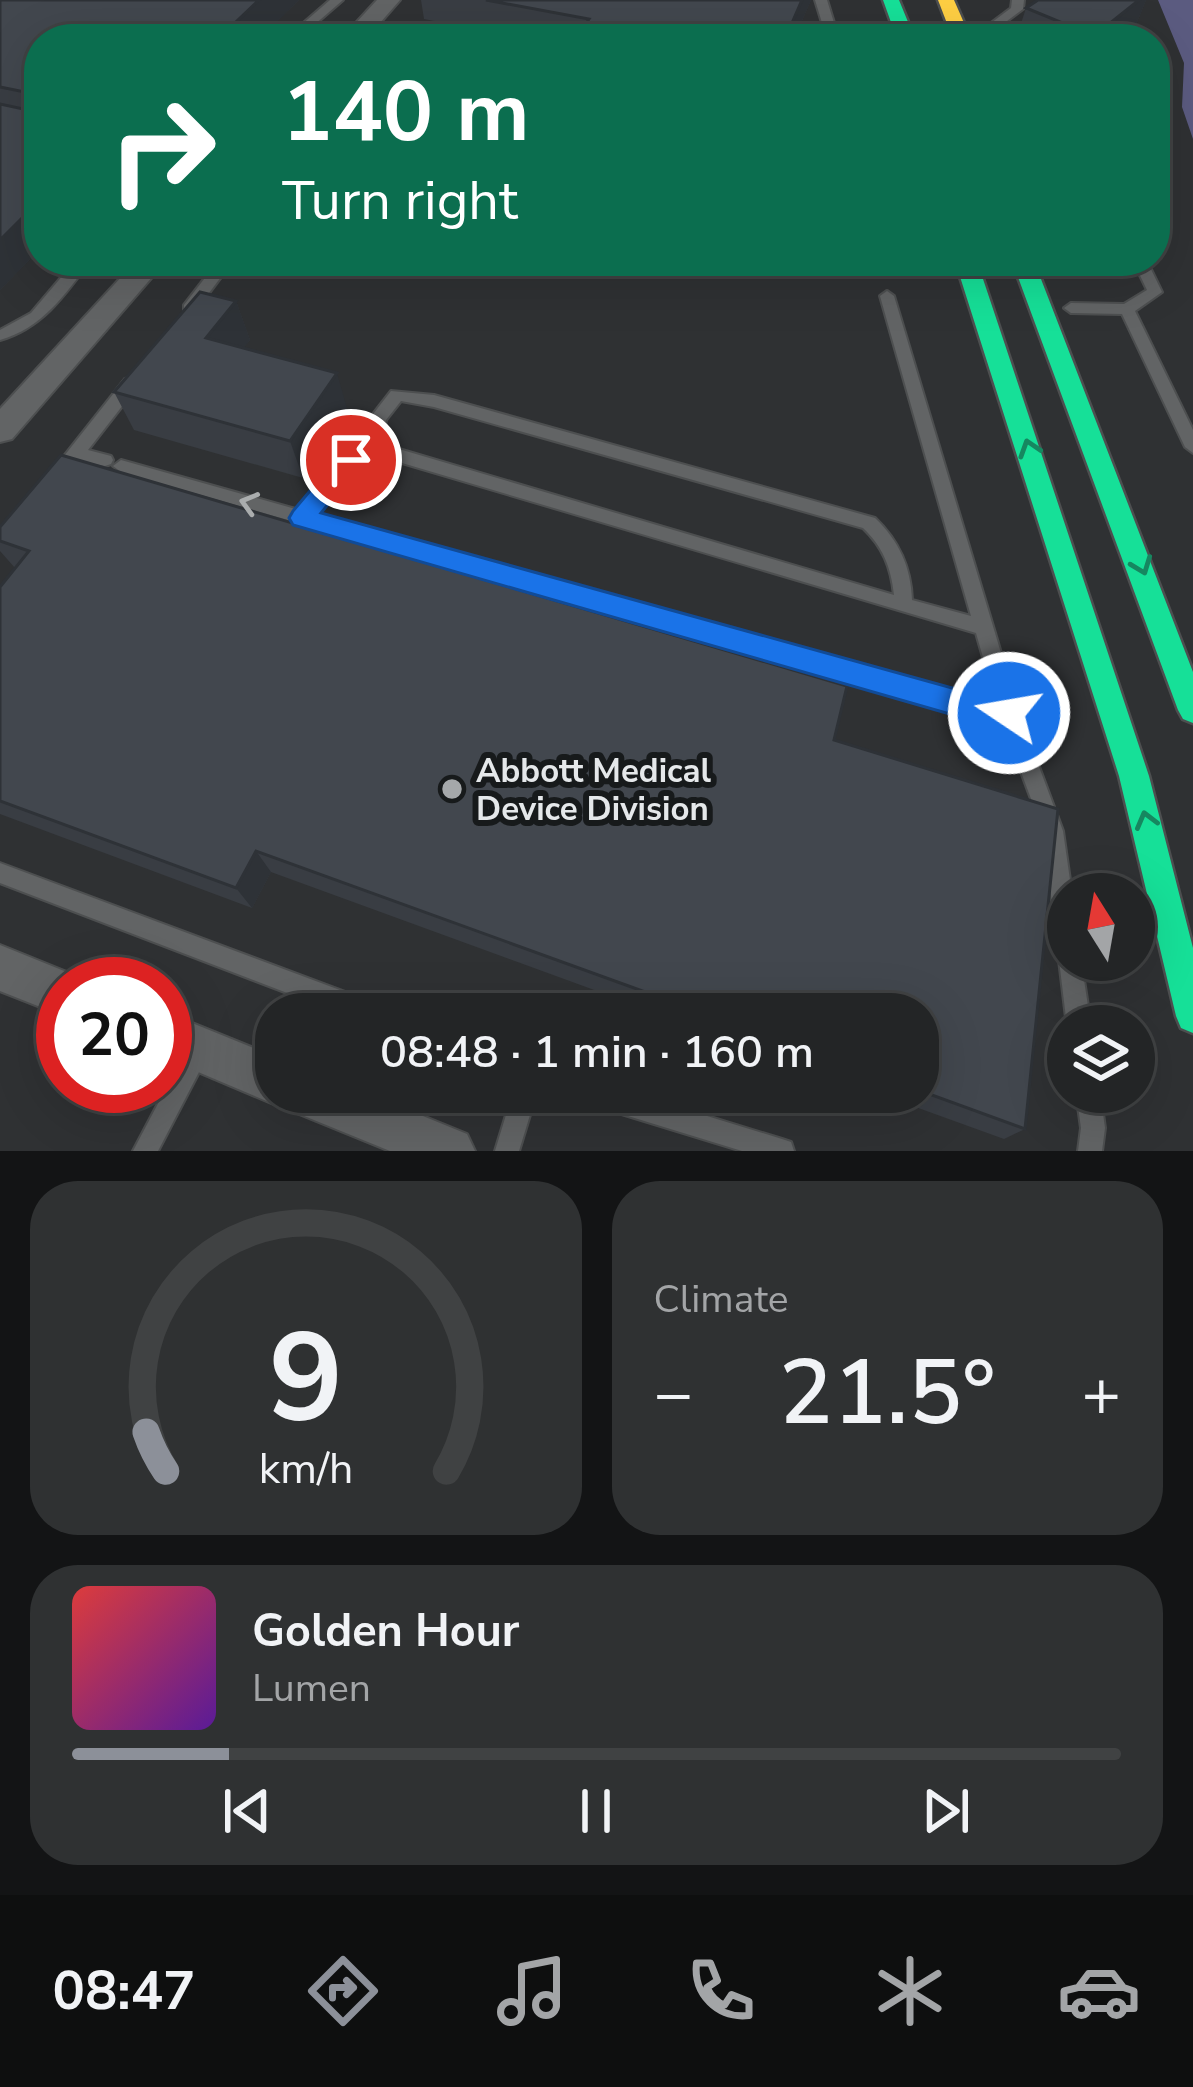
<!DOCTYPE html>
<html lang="en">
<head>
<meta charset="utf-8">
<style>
	body { margin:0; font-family:"Nunito Sans",sans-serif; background:#2f3132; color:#f1f3f6; height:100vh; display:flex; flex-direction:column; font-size:45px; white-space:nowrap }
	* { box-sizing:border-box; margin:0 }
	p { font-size:39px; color:#a3a5a7 }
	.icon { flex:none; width:66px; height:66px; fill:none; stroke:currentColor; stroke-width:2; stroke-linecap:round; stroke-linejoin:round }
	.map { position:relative; height:1151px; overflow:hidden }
	.details { display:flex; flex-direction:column; gap:30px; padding:30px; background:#131415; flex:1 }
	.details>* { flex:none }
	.guide { position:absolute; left:24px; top:24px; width:1146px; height:252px; border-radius:48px; box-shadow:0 12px 48px #0002,0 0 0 3px #404243; background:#0b6e4f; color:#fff; overflow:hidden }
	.needle { width:78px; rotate:349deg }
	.tools { position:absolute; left:1047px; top:873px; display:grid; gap:24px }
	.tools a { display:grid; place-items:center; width:108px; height:108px; border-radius:50%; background:#232526; box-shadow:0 12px 48px #0002,0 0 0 3px #404243; font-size:60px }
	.speed { position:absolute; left:36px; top:957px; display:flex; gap:24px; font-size:60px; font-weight:700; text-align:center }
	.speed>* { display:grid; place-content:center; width:156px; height:156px; border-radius:50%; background:#232526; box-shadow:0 12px 48px #0002,0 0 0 3px #404243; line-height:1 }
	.speed .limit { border:18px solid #d22; background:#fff; color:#111 }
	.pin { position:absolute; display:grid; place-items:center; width:102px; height:102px; color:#fff; margin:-51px; border:6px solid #fff; border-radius:50%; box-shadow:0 3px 12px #0007 }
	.me { position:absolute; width:132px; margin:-66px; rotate:282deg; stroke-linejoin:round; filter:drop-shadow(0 0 9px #0008) }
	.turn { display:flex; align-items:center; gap:42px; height:252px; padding:0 60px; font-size:54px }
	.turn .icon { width:156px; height:156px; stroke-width:2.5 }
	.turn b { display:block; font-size:84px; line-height:102px }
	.big { font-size:90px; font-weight:600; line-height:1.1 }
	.details .widget { flex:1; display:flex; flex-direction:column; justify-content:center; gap:18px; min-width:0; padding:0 42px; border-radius:48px; background:#2f3132 }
	.details .dial { align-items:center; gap:0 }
	.dial svg { height:312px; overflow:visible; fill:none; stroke:#404243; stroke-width:7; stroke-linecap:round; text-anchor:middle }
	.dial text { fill:#f1f3f6; stroke:none }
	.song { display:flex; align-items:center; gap:36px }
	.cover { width:144px; height:144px; border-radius:18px; background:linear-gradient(135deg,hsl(0 70% 55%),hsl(270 70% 35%)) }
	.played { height:12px; border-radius:6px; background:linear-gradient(90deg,#8c9099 15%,#404243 15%) }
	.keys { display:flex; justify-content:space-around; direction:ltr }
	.heat { display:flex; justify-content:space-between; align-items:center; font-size:66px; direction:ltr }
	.details .tiles { flex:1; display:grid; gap:30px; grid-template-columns:1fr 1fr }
	.widget:last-child { grid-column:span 2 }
	.trip { position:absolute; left:255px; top:993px; width:684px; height:120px; border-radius:48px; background:#232526; box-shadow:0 12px 48px #0002,0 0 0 3px #404243; font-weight:600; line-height:120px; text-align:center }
	.menu { display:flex; height:192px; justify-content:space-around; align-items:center; background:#0e0f0f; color:#a3a5a7 }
	.menu .icon { width:84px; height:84px }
	.menu .current { color:#8c9099 }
	.menu b { font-size:54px; color:#f1f3f6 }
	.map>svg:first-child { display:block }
	.water { fill:#5b5b80 }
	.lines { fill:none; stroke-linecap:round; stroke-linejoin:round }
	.lane-casing { stroke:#4d4f50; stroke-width:4 }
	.street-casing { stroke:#4d4f50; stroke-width:4 }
	.fast-casing { stroke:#4d4f50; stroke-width:5 }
	.slow-casing { stroke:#4d4f50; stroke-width:5 }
	.lane { fill:#626465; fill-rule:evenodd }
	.street { fill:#626465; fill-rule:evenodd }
	.fast { fill:#16e098; fill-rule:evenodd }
	.slow { fill:#ffcf43; fill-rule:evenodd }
	.wall { fill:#393d43 }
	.shaded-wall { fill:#2e3237 }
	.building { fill:#42474e; stroke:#2e3237; stroke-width:3 }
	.oneway { stroke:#168760 }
	.oneway2 { stroke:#aaadae }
	.route { fill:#1a73e8; stroke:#114b97; stroke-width:3 }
	.poi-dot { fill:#a5a8aa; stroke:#171a1b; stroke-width:4.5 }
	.labels { text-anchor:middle; stroke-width:12; stroke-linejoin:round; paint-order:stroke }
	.poi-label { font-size:33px; font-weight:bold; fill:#e5e8ea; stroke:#171a1b; text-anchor:start }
</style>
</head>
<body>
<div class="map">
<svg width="1193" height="1151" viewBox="0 0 1193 1151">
	<rect width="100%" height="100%" fill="#2f3133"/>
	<path class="water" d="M1158,0h35v139l-11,-32 2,-44z"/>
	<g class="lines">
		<defs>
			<path id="lane" d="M330,0h13l-37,32 21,7 -34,-3v-4z
				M815,0h12l12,39h-12z
				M1012,0h12l-1,9 -28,21 6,9h-12l-6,-10 28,-21z
				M455,30l6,3 -5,6h-12z
				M75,261h15c-25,34 -48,67 -90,79v-10l31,-17z
				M218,261h15l-39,52h-10v-8z
				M1133,261h14l15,31 -27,19 58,119v23l-8,-6 -63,-133 -51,-1 -7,-5 7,-5 53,1 23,-14z
				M887,291l7,5 125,417 44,118 9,63h-4v66h13l10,66h-24l-8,-66 3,-7 -5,-9 -14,-113 -41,-110 -21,-2 -860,-247 -8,-6 8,-6 178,50 46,-54 20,-11 5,-27 21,-27 43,4 441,123c24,23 36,49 37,82l59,16 -91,-320zM401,401l33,6 429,121c20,19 28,39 31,67l-512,-151 4,-24zM375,455l601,178 20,70 -15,-2 -666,-187 42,-50z
				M131,377l8,6 -2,4 -49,63 23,6 2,4 -2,4 -6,2 -26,-5 -14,19h-12l-2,-5 2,-5 72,-91z
				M0,863l372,139 8,4 4,8h-42l-342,-131z
				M199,1037l8,4 4,8 -53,102h-25l58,-110z
				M513,1092h24l-18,59h-24z
				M577,1092h52l153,47 9,3 3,9h-52l-153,-47 -8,-4z
				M1076,1092h24l5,36 -3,23h-24l3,-23z"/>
			<path id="street" d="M377,0h23l-34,39h-25z
				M136,261h30l-154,178 -12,3v-33z
				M0,945l79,32 3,7h-19v32l-63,-25z
				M165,1012l111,45v35h88l103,42 8,17h-85l-103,-42 -3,-7 -8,3 -111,-47z"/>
			<path id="fast" d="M883,0h16l16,39h-18z
				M955,261h22l172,515 44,172v85l-12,-5 -5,-12 -57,-240z
				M1012,261h22l159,411v51l-10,-4 -5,-9z"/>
			<path id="slow" d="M938,0h16l17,39h-18z"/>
		</defs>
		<use href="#lane" class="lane-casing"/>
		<use href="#street" class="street-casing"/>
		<use href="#fast" class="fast-casing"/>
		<use href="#slow" class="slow-casing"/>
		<use href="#lane" class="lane"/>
		<use href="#street" class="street"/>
		<use href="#fast" class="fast"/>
		<use href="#slow" class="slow"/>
	</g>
	<path class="wall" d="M0,0h299l-40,39h-220v211l-39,40z
		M421,0h390l-17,39h-267l-103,-20z
		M1038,0h108l-13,32 -9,7h-108l10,-31z
		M236,301l14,39 -7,8 105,64 -45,66 -169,-48 -20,-38z
		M0,527l834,213 191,389 -21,10 -130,-47h44v-78h-258l-389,-142 -19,36 -252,-94v-227l15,-19 -15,-17z"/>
	<path class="shaded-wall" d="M259,0h40l-40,39h-41z
		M802,0h9l-17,39h-9z
		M1139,0h7l-13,32 -9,7h-31z
		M39,201v49l-39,40v-50z
		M236,301l14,39 -29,37 -15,-39z
		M337,373l11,39 -45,66 -13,-37z
		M256,851l15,21 -19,36 -16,-20z"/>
	<path class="building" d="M0,0h259l-41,39h-179v162l-39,39v-136l23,5 6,-4 -4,-13 -25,-5z
		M486,0h316l-17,39h-176l-30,-5 10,-15z
		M1038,0h101l-45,36 -68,-28z
		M200,292l36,9 -30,37 131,35 -47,68 -176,-49z
		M61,455l786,231 -13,54 224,69 -33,320 -107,-39v-76h-212l-450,-163 -20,37 -236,-87v-214l29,-36 -29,-10v-14z"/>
	<defs><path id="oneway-chevron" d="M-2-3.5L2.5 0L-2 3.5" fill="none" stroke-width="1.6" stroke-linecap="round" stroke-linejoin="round" transform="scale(3)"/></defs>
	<g class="oneway">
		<use href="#oneway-chevron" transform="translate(1029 448) rotate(-108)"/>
		<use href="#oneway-chevron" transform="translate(1142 566) rotate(69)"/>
		<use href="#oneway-chevron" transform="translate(1146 820) rotate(-105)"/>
	</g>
	<use class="oneway2" href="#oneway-chevron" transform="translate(249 503) rotate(-164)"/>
	<path class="route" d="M351,450l13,10 -43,53 660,183 38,7 5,10 -5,9 -10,4 -28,-3 -688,-198 -4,-7 4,-7 49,-58z"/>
	<circle class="poi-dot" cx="452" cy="789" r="12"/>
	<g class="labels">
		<g class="poi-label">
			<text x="476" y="782">Abbott Medical<tspan x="476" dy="38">Device Division</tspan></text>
		</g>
	</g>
</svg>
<div class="tools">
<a><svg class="needle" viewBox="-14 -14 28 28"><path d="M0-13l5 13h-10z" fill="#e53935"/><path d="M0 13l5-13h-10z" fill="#a3a5a7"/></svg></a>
<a><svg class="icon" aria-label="layers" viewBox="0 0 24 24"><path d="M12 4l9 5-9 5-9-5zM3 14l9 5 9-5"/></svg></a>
</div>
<div class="speed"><div class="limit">20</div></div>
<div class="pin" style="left:351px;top:460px;background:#d93025"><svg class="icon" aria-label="arrive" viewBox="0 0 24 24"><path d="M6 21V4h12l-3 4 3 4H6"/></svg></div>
<svg class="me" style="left:1009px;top:713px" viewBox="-20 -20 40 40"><circle r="17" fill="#1a73e8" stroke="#fff" stroke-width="3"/><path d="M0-11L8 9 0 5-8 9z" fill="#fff"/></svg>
<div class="trip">08:48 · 1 min · 160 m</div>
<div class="guide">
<div class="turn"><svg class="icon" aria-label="right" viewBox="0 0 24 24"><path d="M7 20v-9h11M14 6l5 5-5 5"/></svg><div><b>140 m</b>Turn right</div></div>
</div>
</div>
<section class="details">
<div class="tiles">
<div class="widget dial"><svg viewBox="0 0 100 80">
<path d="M14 69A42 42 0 1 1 86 69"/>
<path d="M14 69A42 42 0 0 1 9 59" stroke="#8c9099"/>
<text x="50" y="56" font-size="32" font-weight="700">9</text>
<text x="50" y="72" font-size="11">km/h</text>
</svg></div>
<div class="widget"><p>Climate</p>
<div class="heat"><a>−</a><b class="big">21.5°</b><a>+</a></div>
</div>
<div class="widget">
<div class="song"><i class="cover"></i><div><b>Golden Hour</b><p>Lumen</p></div></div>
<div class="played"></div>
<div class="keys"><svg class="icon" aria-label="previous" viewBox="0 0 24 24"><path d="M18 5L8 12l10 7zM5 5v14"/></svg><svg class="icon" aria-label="pause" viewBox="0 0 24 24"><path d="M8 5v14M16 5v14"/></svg><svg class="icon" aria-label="next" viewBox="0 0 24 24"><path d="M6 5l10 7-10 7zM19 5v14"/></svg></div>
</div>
</div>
</section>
<nav class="menu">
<b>08:47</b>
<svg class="icon current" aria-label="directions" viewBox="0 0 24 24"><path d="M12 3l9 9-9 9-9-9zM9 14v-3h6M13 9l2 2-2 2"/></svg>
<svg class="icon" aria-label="music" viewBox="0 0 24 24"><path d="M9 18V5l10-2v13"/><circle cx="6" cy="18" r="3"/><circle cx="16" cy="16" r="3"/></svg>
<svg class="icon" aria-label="phone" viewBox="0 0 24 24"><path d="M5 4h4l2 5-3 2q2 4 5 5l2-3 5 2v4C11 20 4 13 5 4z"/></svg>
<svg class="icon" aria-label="climate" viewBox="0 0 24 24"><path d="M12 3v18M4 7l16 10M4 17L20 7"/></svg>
<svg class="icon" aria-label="car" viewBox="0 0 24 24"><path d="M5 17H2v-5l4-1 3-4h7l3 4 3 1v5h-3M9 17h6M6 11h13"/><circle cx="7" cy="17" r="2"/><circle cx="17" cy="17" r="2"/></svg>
</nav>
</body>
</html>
